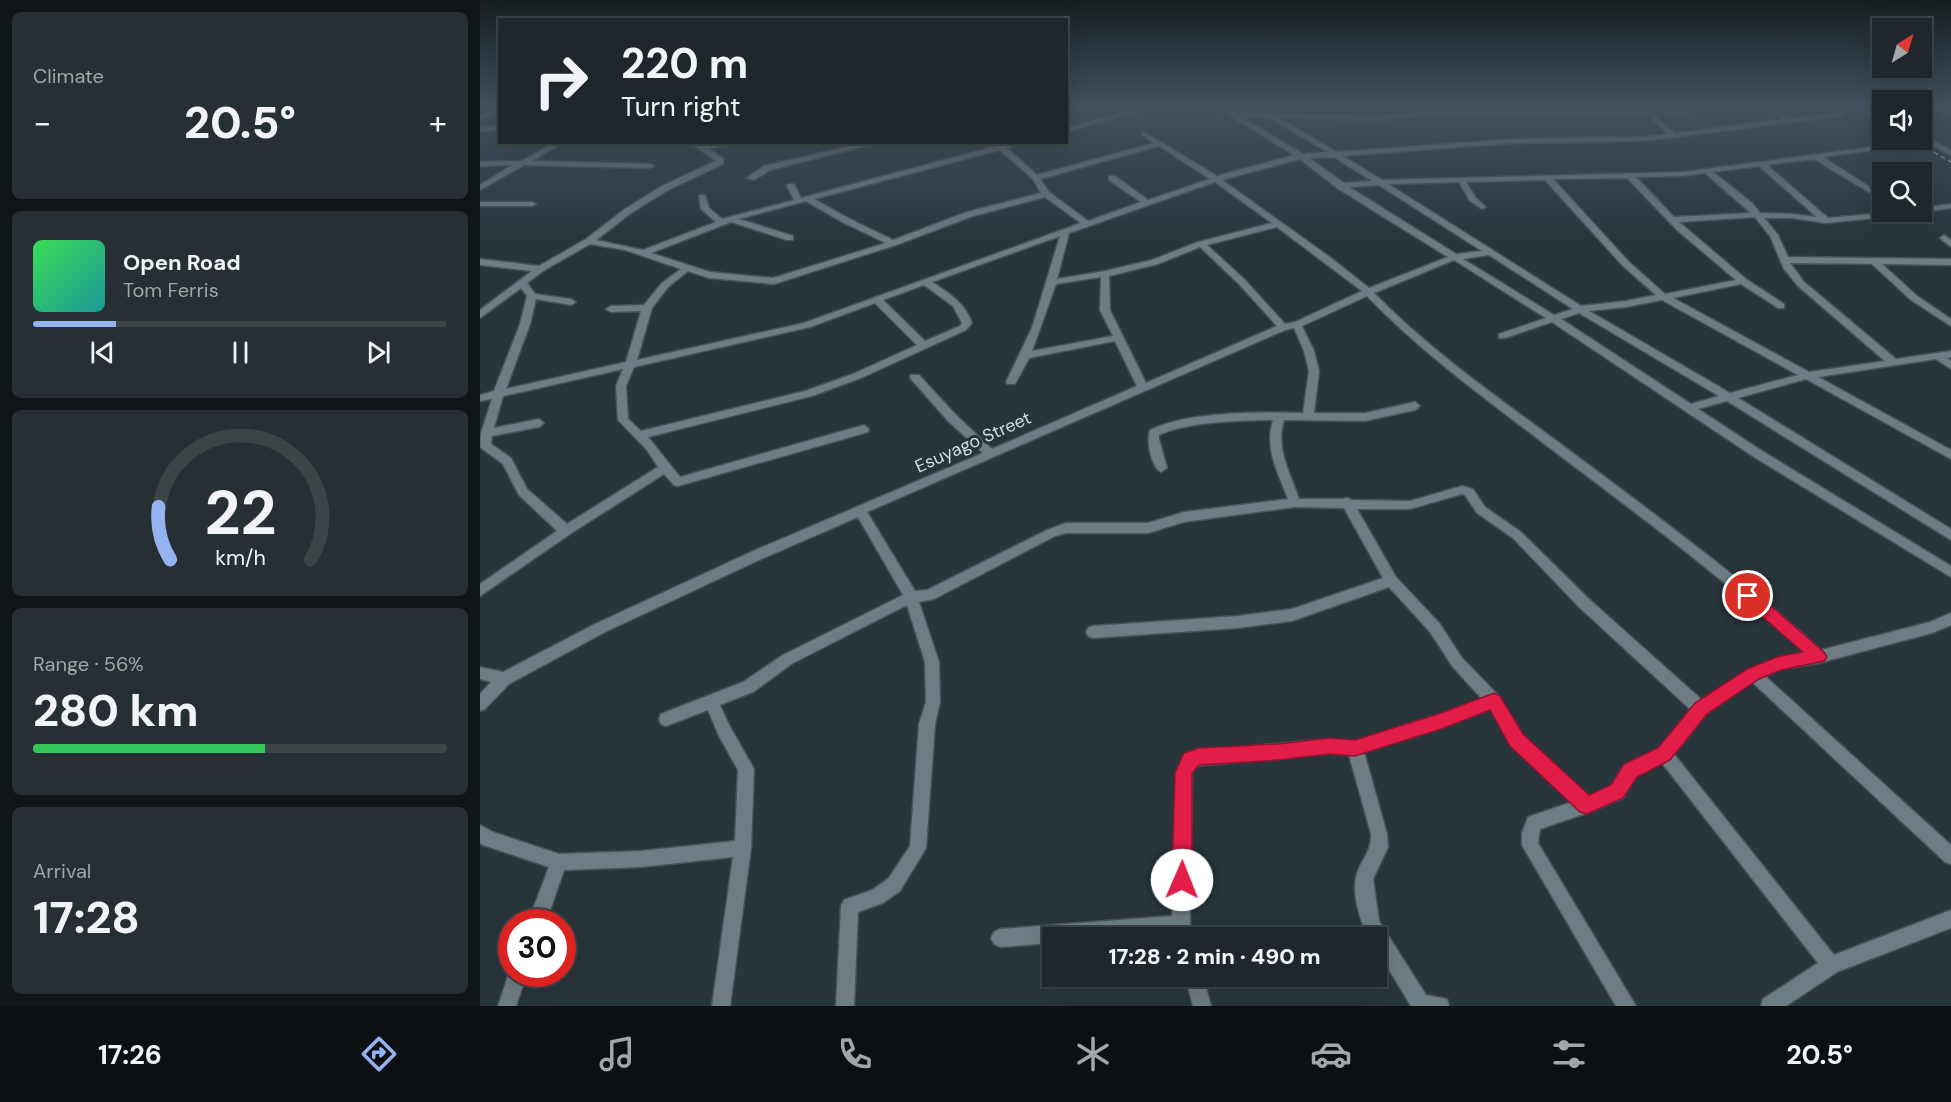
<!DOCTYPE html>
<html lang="en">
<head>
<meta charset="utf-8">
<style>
	body { margin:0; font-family:"DM Sans",sans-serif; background:#263034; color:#f1f3f6; height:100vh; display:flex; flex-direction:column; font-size:22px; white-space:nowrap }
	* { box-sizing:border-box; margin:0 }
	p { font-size:20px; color:#a1a6a9 }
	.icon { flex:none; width:33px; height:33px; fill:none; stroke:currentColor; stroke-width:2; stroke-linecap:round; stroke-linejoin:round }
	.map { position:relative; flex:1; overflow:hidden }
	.side { display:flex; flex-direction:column; gap:12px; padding:12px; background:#101618; width:480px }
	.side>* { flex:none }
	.guide { position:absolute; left:18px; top:18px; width:570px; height:126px; border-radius:0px; box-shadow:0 6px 24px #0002,0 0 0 2px #3c4448; background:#1e282c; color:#f1f3f6; overflow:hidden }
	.needle { width:39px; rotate:37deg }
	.fabs { position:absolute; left:1392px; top:18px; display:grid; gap:12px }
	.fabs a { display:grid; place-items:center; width:60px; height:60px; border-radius:0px; background:#1e282c; box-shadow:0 6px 24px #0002,0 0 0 2px #3c4448; font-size:30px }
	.speed { position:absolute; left:18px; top:909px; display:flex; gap:12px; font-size:30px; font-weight:700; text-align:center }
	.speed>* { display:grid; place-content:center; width:78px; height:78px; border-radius:50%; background:#1e282c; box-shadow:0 6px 24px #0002,0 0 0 2px #3c4448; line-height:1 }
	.speed .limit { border:9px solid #d22; background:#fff; color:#111 }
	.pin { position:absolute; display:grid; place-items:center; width:51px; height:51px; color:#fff; margin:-26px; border:3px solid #fff; border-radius:50%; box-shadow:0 2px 6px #0007 }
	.me { position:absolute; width:66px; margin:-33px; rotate:1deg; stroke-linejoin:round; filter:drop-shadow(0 0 4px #0008) }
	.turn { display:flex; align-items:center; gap:21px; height:126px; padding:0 24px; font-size:27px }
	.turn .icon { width:78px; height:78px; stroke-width:2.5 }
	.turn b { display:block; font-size:42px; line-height:51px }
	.big { font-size:45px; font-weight:800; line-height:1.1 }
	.side .card { flex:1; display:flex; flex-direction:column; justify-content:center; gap:9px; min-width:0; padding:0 21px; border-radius:9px; background:#263034 }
	.side .dial { align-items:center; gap:0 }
	.dial svg { height:156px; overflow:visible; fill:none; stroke:#3c4448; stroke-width:7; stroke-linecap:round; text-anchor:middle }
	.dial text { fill:#f1f3f6; stroke:none }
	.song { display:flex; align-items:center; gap:18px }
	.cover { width:72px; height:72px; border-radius:9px; background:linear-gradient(135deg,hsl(130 70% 55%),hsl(180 70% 35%)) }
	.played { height:6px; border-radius:3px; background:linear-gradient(90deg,#95b2f1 20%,#3c4448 20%) }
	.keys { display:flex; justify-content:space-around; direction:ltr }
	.heat { display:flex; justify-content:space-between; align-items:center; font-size:33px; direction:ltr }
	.charge { height:9px; border-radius:4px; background:linear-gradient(90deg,#34c759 56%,#3c4448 0) }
	.trip { position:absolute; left:562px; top:927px; width:345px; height:60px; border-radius:0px; background:#1e282c; box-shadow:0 6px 24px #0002,0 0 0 2px #3c4448; font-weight:800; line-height:60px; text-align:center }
	.dock { display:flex; height:96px; justify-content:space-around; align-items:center; background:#0c1012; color:#a1a6a9 }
	.dock .icon { width:42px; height:42px }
	.dock .selected { color:#95b2f1 }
	.dock b { font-size:27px; color:#f1f3f6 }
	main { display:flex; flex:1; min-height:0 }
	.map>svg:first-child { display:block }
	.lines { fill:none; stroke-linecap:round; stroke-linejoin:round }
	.minor-casing { stroke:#475256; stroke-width:3 }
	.minor { fill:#6e7c83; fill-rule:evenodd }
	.rail { stroke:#b0b9bd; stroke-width:1.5; stroke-dasharray:5 3; stroke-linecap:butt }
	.route { fill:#e11d48; stroke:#92132f; stroke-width:1.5 }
	.labels { text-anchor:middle; stroke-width:6; stroke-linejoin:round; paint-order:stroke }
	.street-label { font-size:18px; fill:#d4dcdf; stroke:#28353a }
</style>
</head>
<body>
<main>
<section class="side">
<div class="card"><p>Climate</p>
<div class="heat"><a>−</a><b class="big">20.5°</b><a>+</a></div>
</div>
<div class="card">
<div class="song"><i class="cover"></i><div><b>Open Road</b><p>Tom Ferris</p></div></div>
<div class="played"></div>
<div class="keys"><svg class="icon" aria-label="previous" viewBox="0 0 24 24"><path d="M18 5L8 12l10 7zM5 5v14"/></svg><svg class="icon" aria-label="pause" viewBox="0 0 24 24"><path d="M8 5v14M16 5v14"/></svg><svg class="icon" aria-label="next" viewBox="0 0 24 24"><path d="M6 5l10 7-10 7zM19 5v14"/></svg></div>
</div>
<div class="card dial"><svg viewBox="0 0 100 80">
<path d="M14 69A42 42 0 1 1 86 69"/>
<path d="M14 69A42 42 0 0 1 8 42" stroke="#95b2f1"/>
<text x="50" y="56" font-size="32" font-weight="700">22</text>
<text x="50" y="72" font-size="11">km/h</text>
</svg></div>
<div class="card"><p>Range · 56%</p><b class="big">280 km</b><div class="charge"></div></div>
<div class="card"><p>Arrival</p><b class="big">17:28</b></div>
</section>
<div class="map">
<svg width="1471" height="1006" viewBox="0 0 1471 1006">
	<rect width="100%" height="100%" fill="#28353a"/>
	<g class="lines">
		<defs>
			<path id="minor" d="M673,104h9l-96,28v-4z
				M731,104h7l16,9 28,1 -14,-10h7l17,10 109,2 69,-7h243l1,1 -3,2h-38l13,15 10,6 108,-14 -26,-15h7l27,14 50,-6 3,2 -3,2 -199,25 -130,2 -170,13 39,24 301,-8 219,-29v4h-3l-76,10 59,38v5l-68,-41 -47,6 61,53 65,-6h22l-1,2 -88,9 -34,-5h-28l14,17 10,22 163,2v6l-69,-1 35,32 34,23v7l-40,-26 -39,-36 -82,-1 14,19 92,77 55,-8v6l-4,1 4,3v8l-15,-10 -118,18 133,73v9l-145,-80 -68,19 213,131v11l-224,-139 -29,8 64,42 189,115v11l-197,-120 -202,-135 -47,16h-6v-4l47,-16 -92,-58 -80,33c54,55 117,100 180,146 91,68 183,135 267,211l109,-28 21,-9v12l-19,8 -113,30 -38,6 -16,7 186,169v19l-6,-2 -193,-180 -46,32 -32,40 160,201 117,-45v18l-114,44 -51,34h-25l2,-7 55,-36 -156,-200 -26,13 -13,22 -36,15 -47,16 -2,14 98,163h-20l-94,-161v-12l6,-16 44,-15 -60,-57 -21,-36 -50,19 -77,24 23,82 1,13 -15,32 6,42 47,74 21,4 2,7h-38l-34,-56v-12h-8c-8,-13 -17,-45 -13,-60 3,-18 16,-24 15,-44l-22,-79 -20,-2 -134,13 -3,7 -2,151 4,14h-18l-1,-5 -54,5h-68v5l-53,4 -6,-3 -3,-6 3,-6 6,-3 172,-13 4,-143 9,-19 5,-2 139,-13 26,2 86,-27 41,-15 -30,-33 -22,-34 -41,-45 -97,34 -54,7 -145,10 -5,-2 -2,-4 2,-4 5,-2 145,-10 54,-7 91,-31 -39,-70 -49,-1 -111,15 -36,11h-82l-11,3 -121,63 -15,3 20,60 1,40 -5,22 -9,124 -26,43 -17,12 -25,9 -4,94h-18l5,-100 3,-6 28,-10 16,-11 22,-33 9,-122 7,-22 -1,-40 -18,-57 -114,58 -40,29 -33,13 9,20 25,44 -3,79 -21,158h-18l21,-149 -92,10 -77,3 -18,52h-18l21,-55 -66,-22 -3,-2v-18l13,7 66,22 82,-3 94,-10 3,-71 -20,-36 -10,-24 -42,16 -5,-2 -2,-5 2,-5 82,-32 40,-27 120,-60 -45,-78 -99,43 -154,72 -96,52 -24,25 -5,2v-17l11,-12 -11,-3v-12l23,5 92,-48 156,-72 232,-99 -35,-32 -37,-42 -1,-2 1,-2h8l37,40 36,34 145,-63 -22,-45 -86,17 -14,26h-8l-1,-2 26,-54 28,-92 -128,46c17,11 33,21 40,41l-6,7 -105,48 -49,18 -164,41 32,40 184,-52 5,4 -1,3 -190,54 -4,-1 -10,-11 -94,60 -90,62v-12l77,-53 -38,-36 -16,-31 -23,-17 1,-14 11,-34 -12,2v-6l14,-4 26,-67 7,-28 -6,-8 -41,30v-8l52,-39 -52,-6v-6l59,7 47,-27 39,-30 37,-23 54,-25 -27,-19h9l6,4 16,-4h15l-26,7 14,9v6l-55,26 -37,23 -35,27 47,10 73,-28 -15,-13 -2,-14h6l4,13 13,11 72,-19 -7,-14 1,-2h6l7,14 211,-56h13l-18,6 30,27 117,-32 -12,-8v-2l2,-1 73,44 77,-21zM1165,112l23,22 -25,3 -130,2 -176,13 -58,-34 102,2 69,-7zM761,117l28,1 59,34 -25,2zM679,146l51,33 -62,21 -33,-24h-6v4l32,22 -53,19 -39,-29 -9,-13zM520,150l33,29 8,14 -74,19 -74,28 -45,-22 -34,-19zM854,157l38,24 -28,2 -35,-25zM820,159l37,29 111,69 -79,31 -38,-30 -109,-78zM1279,166l58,51 -25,-3 -32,-1 -8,-10 -39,-31zM1225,173l46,40 -77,4 -38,-40 47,-1zM1147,178l50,52 59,50 -71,14 -36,-32 -76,-83zM1065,180l78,86 33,29 -30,6 -45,5 -193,-122 71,-2 11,19 12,8 4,-2 -10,-9 -10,-16zM735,182l57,41 -74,19 -46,18 -47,11 -48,8 12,-46zM899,185l103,66 -26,3 -107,-67zM565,197l36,26 -277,100 -167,37 15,-52 16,-21 20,-16 21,7 65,6 122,-39 77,-29zM326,201l36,21 44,21 -113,35 -63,-6 -59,-19 80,-31 56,18h6v-4l-54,-17zM1275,217l15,19 14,33 14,17 87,75 -76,11 -136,-74 68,-14 37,24h6v-4l-38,-25 -67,-57zM797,227l85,64 -67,31 -10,2 -40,-44 -38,-35zM110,244l35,6 56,19 -19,14 -18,22 -33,1 -5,3 5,3 30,-1 -15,51 -120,27 24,-65 6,-25 35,6 5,-3 -5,-3 -36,-5 -8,-11 16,-12zM720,247l39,37 38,42 -131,57 -36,-73 -1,-34 49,-12zM1009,255l84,54 -19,6 -91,-56zM621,277l-1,33 13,26 -81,15 24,-67zM444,285l29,21 9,17 -2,3 -35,15 -42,-41zM887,296c52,54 112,98 171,143 91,69 183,136 267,214 -45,7 -67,23 -103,47l-113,-101 -68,-67 -36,-25 -12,-18 -11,-3 -52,15 -58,-1 -5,-2 -5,1h-43c-9,-27 -24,-51 -15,-79l81,1 50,-11 5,-4 -5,-4 -50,11h-51l5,-42 -5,-20 -12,-25zM1182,300l136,75 -68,18 -141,-82 37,-4zM395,303l42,42 -64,29 -48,17 -164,40 -13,-12 -2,-33 8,-19 176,-40zM1099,313l140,83 -28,8 -130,-85zM814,328l10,23 5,20 -6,42c-44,-1 -113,-2 -153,17 -4,10 1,37 11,42l6,-4 -8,-29v-4c27,-13 84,-15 114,-15 -9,28 5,53 15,79l-104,13 -36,11h-82l-19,7 -120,60 -12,1 -48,-79 418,-182zM143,369l-7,17 2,34 29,30 11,17 -91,57 -40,-35 -16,-31 -20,-14 1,-8 47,-9 5,-4 -5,-4 -45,9 9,-32zM982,494l3,1 12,18 36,25 66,69 112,103 -32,39 -35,17 -13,20 -22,10 -67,-61 -23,-39 -37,-38 -22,-34 -44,-47 -39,-68h53z
				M812,104h12l26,6 -3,2z
				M1385,104h7l10,8v5z
				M1442,104l29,6v4l-29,-8z
				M20,107v5l-20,8v-5z
				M20,126v4l-20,1v-4z
				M1442,135l29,15v5l-30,-15z
				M75,142h9l-32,19 118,3 4,2 -4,2 -126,-3 -44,25v-5l33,-20 -33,1v-4l42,-1z
				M388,142h14l-112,28 -16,10 -7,-2 17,-12z
				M0,202h52l4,2 -4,2h-52z
				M1471,204v4l-29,4h-3h3v-4z
				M1464,235l7,5v7l-11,-9z
				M31,967l1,7h15l-11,32h-18z
				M705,976h18l8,30h-18z"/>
		</defs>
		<use href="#minor" class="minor-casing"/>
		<use href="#minor" class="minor"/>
		<path class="rail" d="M1373,104l29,18
			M1433,140l38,22"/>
	</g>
	<linearGradient id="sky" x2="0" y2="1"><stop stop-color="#161d20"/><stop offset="0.43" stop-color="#425160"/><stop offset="1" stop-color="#425160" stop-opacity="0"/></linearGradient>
	<rect width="1471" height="244" fill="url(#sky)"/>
	<path class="route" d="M1268,589l6,2 70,61 3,5 -3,4 -43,9 -22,9 -52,35 -37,46 -33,17 -14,21 -36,16 -7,-2 -70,-66 -20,-36 -49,19 -86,27 -26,-2 -51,6 -79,5 -7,8v107l-3,6 -7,3 -7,-3 -3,-6 3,-107 9,-20 15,-5 79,-4 51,-6 26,2 86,-27 53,-20 6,3 23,38 66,61 22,-10 13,-21 34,-16 37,-45 52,-34 33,-13 23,-4 -60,-52 -2,-4 2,-5z"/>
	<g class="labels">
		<g class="street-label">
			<text transform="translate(493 442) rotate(-24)" y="6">Esuyago Street</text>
		</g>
	</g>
</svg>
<div class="fabs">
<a><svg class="needle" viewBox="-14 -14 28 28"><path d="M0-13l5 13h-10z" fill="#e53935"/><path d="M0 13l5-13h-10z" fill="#a1a6a9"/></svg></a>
<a><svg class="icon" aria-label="sound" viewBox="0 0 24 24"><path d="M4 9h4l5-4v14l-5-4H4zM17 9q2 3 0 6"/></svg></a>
<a><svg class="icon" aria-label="search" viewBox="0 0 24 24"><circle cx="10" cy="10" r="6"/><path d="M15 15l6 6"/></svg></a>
</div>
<div class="speed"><div class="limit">30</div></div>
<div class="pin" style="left:1268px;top:596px;background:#d93025"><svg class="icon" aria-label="arrive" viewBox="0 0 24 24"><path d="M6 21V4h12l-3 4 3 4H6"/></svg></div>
<svg class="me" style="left:702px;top:880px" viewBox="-20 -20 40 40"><circle r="19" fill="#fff"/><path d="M0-13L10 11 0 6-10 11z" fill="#e11d48"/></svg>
<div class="trip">17:28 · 2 min · 490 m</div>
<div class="guide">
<div class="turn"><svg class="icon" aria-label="right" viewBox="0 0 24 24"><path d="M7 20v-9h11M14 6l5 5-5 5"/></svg><div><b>220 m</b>Turn right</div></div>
</div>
</div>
</main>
<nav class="dock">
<b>17:26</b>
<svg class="icon selected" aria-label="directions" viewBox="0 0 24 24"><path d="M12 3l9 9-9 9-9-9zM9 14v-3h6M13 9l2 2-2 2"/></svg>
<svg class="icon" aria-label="music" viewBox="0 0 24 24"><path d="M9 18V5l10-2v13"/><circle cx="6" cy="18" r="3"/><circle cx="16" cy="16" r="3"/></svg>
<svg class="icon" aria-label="phone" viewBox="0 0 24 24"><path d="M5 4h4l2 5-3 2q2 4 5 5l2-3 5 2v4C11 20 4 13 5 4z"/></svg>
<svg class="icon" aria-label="climate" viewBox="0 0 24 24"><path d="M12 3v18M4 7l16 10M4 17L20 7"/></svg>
<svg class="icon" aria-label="car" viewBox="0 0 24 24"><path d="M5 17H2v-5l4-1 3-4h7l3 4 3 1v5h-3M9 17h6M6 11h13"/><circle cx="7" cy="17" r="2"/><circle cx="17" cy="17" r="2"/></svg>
<svg class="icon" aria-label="filters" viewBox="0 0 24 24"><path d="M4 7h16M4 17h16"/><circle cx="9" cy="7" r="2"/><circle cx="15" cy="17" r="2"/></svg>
<b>20.5°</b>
</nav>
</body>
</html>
